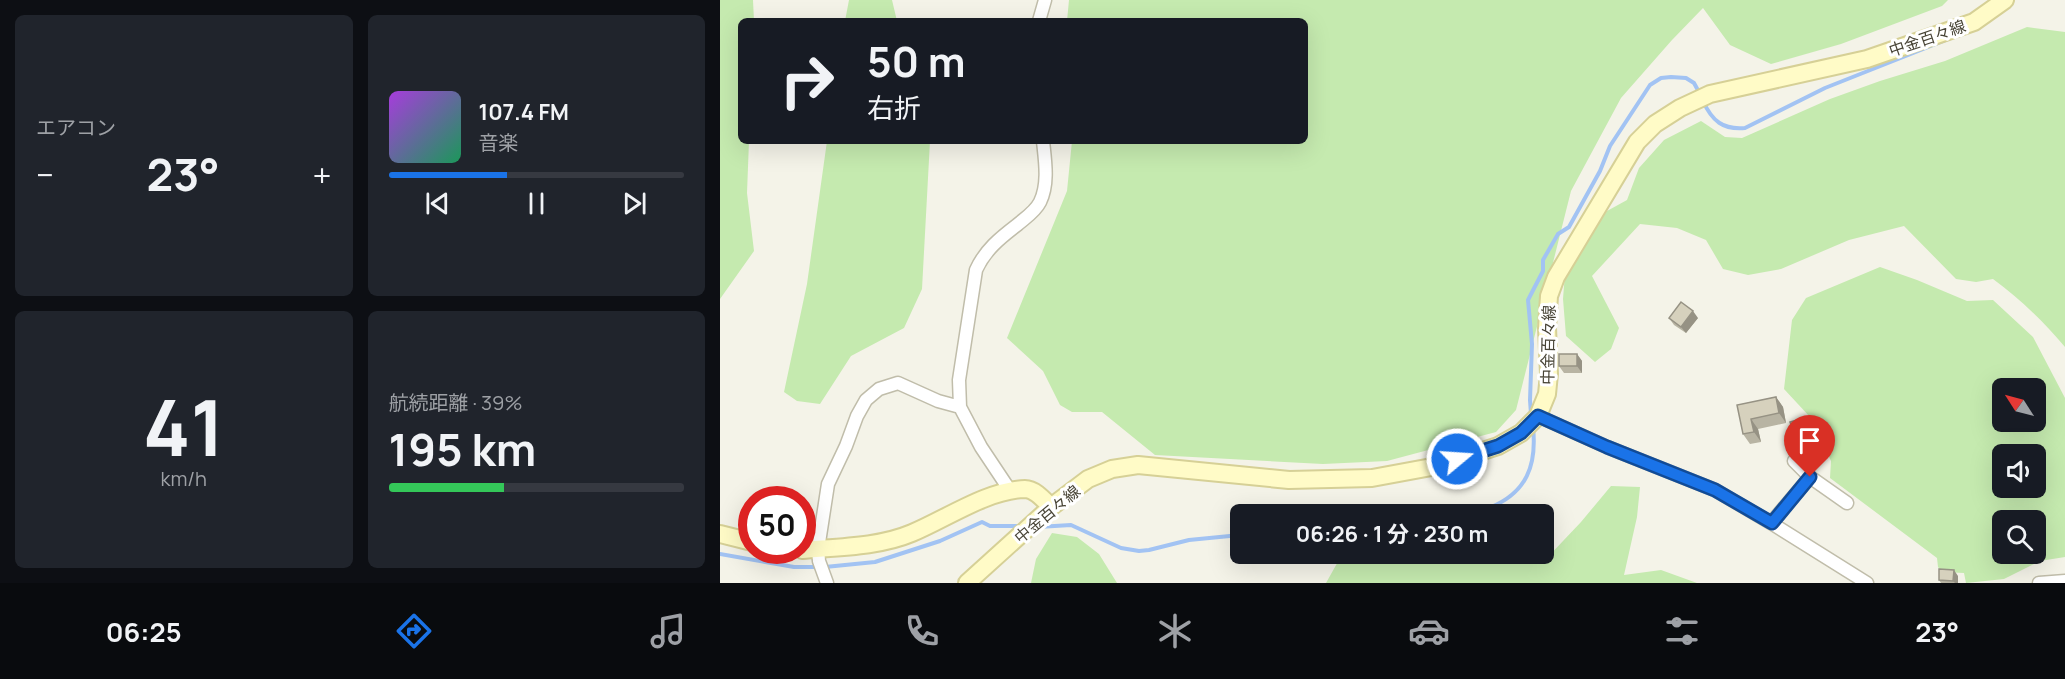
<!DOCTYPE html>
<html lang="ja">
<head>
<meta charset="utf-8">
<style>
	body { margin:0; font-family:Manrope,"Noto Sans JP",sans-serif; background:#20242c; color:#f1f3f6; height:100vh; display:flex; flex-direction:column; font-size:22px; white-space:nowrap }
	* { box-sizing:border-box; margin:0 }
	p { font-size:20px; color:#9ea1a6 }
	.icon { flex:none; width:33px; height:33px; fill:none; stroke:currentColor; stroke-width:2; stroke-linecap:round; stroke-linejoin:round }
	.map { position:relative; flex:1; overflow:hidden }
	.panel { display:flex; flex-direction:column; gap:15px; padding:15px; background:#0d0f14; width:720px }
	.panel>* { flex:none }
	.banner { position:absolute; left:18px; top:18px; width:570px; height:126px; border-radius:9px; box-shadow:0 6px 24px #0002; background:#171b24; color:#f1f3f6; overflow:hidden }
	.needle { width:39px; rotate:306deg }
	.buttons { position:absolute; left:1272px; top:378px; display:grid; gap:12px }
	.buttons a { display:grid; place-items:center; width:54px; height:54px; border-radius:9px; background:#171b24; box-shadow:0 6px 24px #0002; font-size:30px }
	.speed { position:absolute; left:18px; top:486px; display:flex; gap:12px; font-size:30px; font-weight:700; text-align:center }
	.speed>* { display:grid; place-content:center; width:78px; height:78px; border-radius:50%; background:#171b24; box-shadow:0 6px 24px #0002; line-height:1 }
	.speed .limit { border:9px solid #d22; background:#fff; color:#111 }
	.pin { position:absolute; display:grid; place-items:center; width:51px; height:51px; color:#fff; margin:-62px -26px; border-radius:50% 50% 50% 0; rotate:-45deg; box-shadow:0 0 6px #0007 }
	.pin .icon { rotate:45deg }
	.me { position:absolute; width:66px; margin:-33px; rotate:72deg; stroke-linejoin:round; filter:drop-shadow(0 0 4px #0008) }
	.turn { display:flex; align-items:center; gap:21px; height:126px; padding:0 30px; font-size:27px }
	.turn .icon { width:78px; height:78px; stroke-width:2.5 }
	.turn b { display:block; font-size:42px; line-height:51px }
	.big { font-size:45px; font-weight:700; line-height:1.1 }
	.panel .widget { flex:1; display:flex; flex-direction:column; justify-content:center; gap:9px; min-width:0; padding:0 21px; border-radius:9px; background:#20242c }
	.panel .dial { align-items:center; gap:0 }
	.dial b { font-size:78px; line-height:1 }
	.song { display:flex; align-items:center; gap:18px }
	.cover { width:72px; height:72px; border-radius:9px; background:linear-gradient(135deg,hsl(280 70% 55%),hsl(150 70% 35%)) }
	.played { height:6px; border-radius:3px; background:linear-gradient(90deg,#1a73e8 40%,#363941 40%) }
	.keys { display:flex; justify-content:space-around; direction:ltr }
	.heat { display:flex; justify-content:space-between; align-items:center; font-size:33px; direction:ltr }
	.charge { height:9px; border-radius:4px; background:linear-gradient(90deg,#34c759 39%,#363941 0) }
	.panel .tiles { flex:1; display:grid; gap:15px; grid-template-columns:repeat(2,1fr) }
	.trip { position:absolute; left:510px; top:504px; width:324px; height:60px; border-radius:9px; background:#171b24; box-shadow:0 6px 24px #0002; font-weight:700; line-height:60px; text-align:center }
	.menu { display:flex; height:96px; justify-content:space-around; align-items:center; background:#090b0e; color:#9ea1a6 }
	.menu .icon { width:42px; height:42px }
	.menu .selected { color:#1a73e8 }
	.menu b { font-size:27px; color:#f1f3f6 }
	main { display:flex; flex:1; min-height:0 }
	.map>svg:first-child { display:block }
	.green { fill:#c5eaaf; fill-rule:evenodd }
	.lines { fill:none; stroke-linecap:round; stroke-linejoin:round }
	.stream { stroke:#a2c3f3; stroke-width:4 }
	.street-casing { stroke:#c0bdaa; stroke-width:15 }
	.secondary-casing { stroke:#d6d096; stroke-width:20 }
	.street { stroke:#fff; stroke-width:12 }
	.secondary { stroke:#fffbc7; stroke-width:16 }
	.wall { fill:#b8b4a3 }
	.shaded-wall { fill:#969284 }
	.building { fill:#d6d1bd; stroke:#969284; stroke-width:1.5 }
	.route-casing { stroke:#114b97; stroke-width:15 }
	.route { stroke:#1a73e8; stroke-width:10 }
	.labels { text-anchor:middle; stroke-width:6; stroke-linejoin:round; paint-order:stroke }
	.street-label { font-size:16px; fill:#484436; stroke:#fff }
</style>
</head>
<body>
<main>
<section class="panel">
<div class="tiles">
<div class="widget"><p>エアコン</p>
<div class="heat"><a>−</a><b class="big">23°</b><a>+</a></div>
</div>
<div class="widget">
<div class="song"><i class="cover"></i><div><b>107.4 FM</b><p>音楽</p></div></div>
<div class="played"></div>
<div class="keys"><svg class="icon" aria-label="previous" viewBox="0 0 24 24"><path d="M18 5L8 12l10 7zM5 5v14"/></svg><svg class="icon" aria-label="pause" viewBox="0 0 24 24"><path d="M8 5v14M16 5v14"/></svg><svg class="icon" aria-label="next" viewBox="0 0 24 24"><path d="M6 5l10 7-10 7zM19 5v14"/></svg></div>
</div>
<div class="widget dial"><b>41</b><p>km/h</p></div>
<div class="widget"><p>航続距離 · 39%</p><b class="big">195 km</b><div class="charge"></div></div>
</div>
</section>
<div class="map">
<svg width="1345" height="583" viewBox="0 0 1345 583">
	<rect width="100%" height="100%" fill="#f4f3e8"/>
	<path class="green" d="M0,0h33l1,21h-13v120h8l-2,52 7,58 -34,48z
		M129,0h43l5,21h-52z
		M349,0h879l-6,6 -101,38 -70,20 -41,-19 -27,-37 -31,32 -51,58 -50,93 -55,219 -20,22 -109,29 -64,3 -168,-9 -53,-43h-30l-12,-7 -17,-34 -36,-33 60,-147 5,-50h233v-120h-238z
		M1307,27l38,5v315c-22,-26 -45,-48 -72,-68l-17,3 -20,-3 -52,-53 -55,14 -68,29 -33,6 -25,-6 -17,-29 -29,-12 -37,-4 -48,52 27,52 -8,21 -16,13 -29,-26 -3,-37 2,-26 42,-62 20,-11 12,-32 25,-28 37,-19 24,16 17,1 88,-39 50,-18 65,-20z
		M107,141h103l-8,148 -18,39 -53,28 -31,48 -23,-3 -13,-9 23,-108z
		M1160,267l37,13 50,21 26,-1 40,37 32,61v159l-25,4 -36,18 -38,4 -2,-10 -22,-1 -4,-5 -1,-9 -107,-80 1,-17 -21,-44 -26,-28 8,-69 14,-22zM1282,388h34v34h-34zM1282,454h34v34h-34zM1282,520h34v34h-34z
		M891,486l29,1 -3,30 -13,58 37,-5 36,13h-371l14,-25 14,-4h154l37,6 36,-38z
		M332,533l25,4 22,17 18,29h-86l5,-24z"/>
	<g class="lines">
		<path class="stream" d="M983,101c9,20 20,29 42,27l80,-40 126,-50
			M811,414l-1,-14 2,-56 -4,-44 15,-29v-11l15,-26 11,-7 31,-56 10,-25 40,-61 11,-7 10,-1 15,1 8,5 6,11
			M747,514c7,-3 15,-3 22,-6 38,-15 48,-43 44,-81
			M318,527l33,-2 50,23 18,3 10,-1 40,-10 51,-5
			M0,554l74,13h24
			M105,567l50,-5 65,-21 42,-19 8,4h32"/>
		<defs>
			<path id="street" d="M319,21l6,-21
				M818,416l69,31 108,43 56,33 96,60
				M1074,461l16,16 37,26
				M291,492l-30,-45 -21,-40 -1,-27 17,-110c9,-20 24,-32 41,-45 8,-7 18,-13 23,-23 9,-18 5,-42 3,-61
				M1051,523l39,-46
				M107,583l-8,-22 -1,-12 10,-65 18,-38 11,-30 9,-16 13,-11 19,-6 40,18 22,6
				M1319,583l26,-2"/>
			<path id="secondary" d="M0,534l32,8
				M82,550c37,-3 77,-3 110,-17 34,-14 75,-43 113,-44 10,0 19,11 26,18
				M247,583l84,-76 37,-28 24,-10 26,-4 151,15 83,-2 65,-12 61,-20 23,-13 17,-17 9,-22 2,-20 -2,-46 2,-32 7,-19 81,-135 18,-18 25,-16 30,-14 157,-35 107,-37 31,-22"/>
		</defs>
		<use href="#street" class="street-casing"/>
		<use href="#secondary" class="secondary-casing"/>
		<use href="#street" class="street"/>
		<use href="#secondary" class="secondary"/>
	</g>
	<path class="wall" d="M949,318h29l-12,15 -12,-8z
		M857,354l5,7v12h-18l-5,-7z
		M1056,397l7,10 3,16 -28,6 3,13 -11,2 -7,-10 -6,-29z
		M1084,418l5,6 11,35 -12,4 -5,-7z
		M1238,576v7h-17l-2,-3z"/>
	<path class="shaded-wall" d="M973,311l5,7 -12,15 -5,-6z
		M857,354l5,7v12l-5,-7z
		M1056,397l7,10 3,16 -7,-10z
		M1084,418l5,6 11,35 -5,-7z
		M1031,419l7,10 3,13 -7,-10z
		M1234,570l4,6v7h-3l-2,-2z"/>
	<path class="building" d="M961,302l12,9 -12,16 -12,-9z
		M839,354h18v12h-18z
		M1056,397l3,16 -28,6 3,13 -11,2 -6,-29z
		M1084,418l11,34 -12,4 -13,-34z
		M1219,569l15,1 -1,11 -14,-1z"/>
	<g class="lines">
		<defs>
			<path id="route" d="M737,459l41,-13 23,-13 17,-17 69,31 108,43 57,33 38,-46"/>
		</defs>
		<use href="#route" class="route-casing"/>
		<use href="#route" class="route"/>
	</g>
	<g class="labels">
		<g class="street-label">
			<text transform="translate(1207 38) rotate(-19)" y="6">中金百々線</text>
			<text transform="translate(828 345) rotate(-89)" y="6">中金百々線</text>
			<text transform="translate(327 514) rotate(-40)" y="6">中金百々線</text>
		</g>
	</g>
</svg>
<div class="buttons">
<a><svg class="needle" viewBox="-14 -14 28 28"><path d="M0-13l5 13h-10z" fill="#e53935"/><path d="M0 13l5-13h-10z" fill="#9ea1a6"/></svg></a>
<a><svg class="icon" aria-label="sound" viewBox="0 0 24 24"><path d="M4 9h4l5-4v14l-5-4H4zM17 9q2 3 0 6"/></svg></a>
<a><svg class="icon" aria-label="search" viewBox="0 0 24 24"><circle cx="10" cy="10" r="6"/><path d="M15 15l6 6"/></svg></a>
</div>
<div class="speed"><div class="limit">50</div></div>
<div class="pin" style="left:1090px;top:477px;background:#d93025"><svg class="icon" aria-label="arrive" viewBox="0 0 24 24"><path d="M6 21V4h12l-3 4 3 4H6"/></svg></div>
<svg class="me" style="left:737px;top:459px" viewBox="-20 -20 40 40"><circle r="17" fill="#1a73e8" stroke="#fff" stroke-width="3"/><path d="M0-11L8 9 0 5-8 9z" fill="#fff"/></svg>
<div class="trip">06:26 · 1 分 · 230 m</div>
<div class="banner">
<div class="turn"><svg class="icon" aria-label="right" viewBox="0 0 24 24"><path d="M7 20v-9h11M14 6l5 5-5 5"/></svg><div><b>50 m</b>右折</div></div>
</div>
</div>
</main>
<nav class="menu">
<b>06:25</b>
<svg class="icon selected" aria-label="directions" viewBox="0 0 24 24"><path d="M12 3l9 9-9 9-9-9zM9 14v-3h6M13 9l2 2-2 2"/></svg>
<svg class="icon" aria-label="music" viewBox="0 0 24 24"><path d="M9 18V5l10-2v13"/><circle cx="6" cy="18" r="3"/><circle cx="16" cy="16" r="3"/></svg>
<svg class="icon" aria-label="phone" viewBox="0 0 24 24"><path d="M5 4h4l2 5-3 2q2 4 5 5l2-3 5 2v4C11 20 4 13 5 4z"/></svg>
<svg class="icon" aria-label="climate" viewBox="0 0 24 24"><path d="M12 3v18M4 7l16 10M4 17L20 7"/></svg>
<svg class="icon" aria-label="car" viewBox="0 0 24 24"><path d="M5 17H2v-5l4-1 3-4h7l3 4 3 1v5h-3M9 17h6M6 11h13"/><circle cx="7" cy="17" r="2"/><circle cx="17" cy="17" r="2"/></svg>
<svg class="icon" aria-label="filters" viewBox="0 0 24 24"><path d="M4 7h16M4 17h16"/><circle cx="9" cy="7" r="2"/><circle cx="15" cy="17" r="2"/></svg>
<b>23°</b>
</nav>
</body>
</html>
